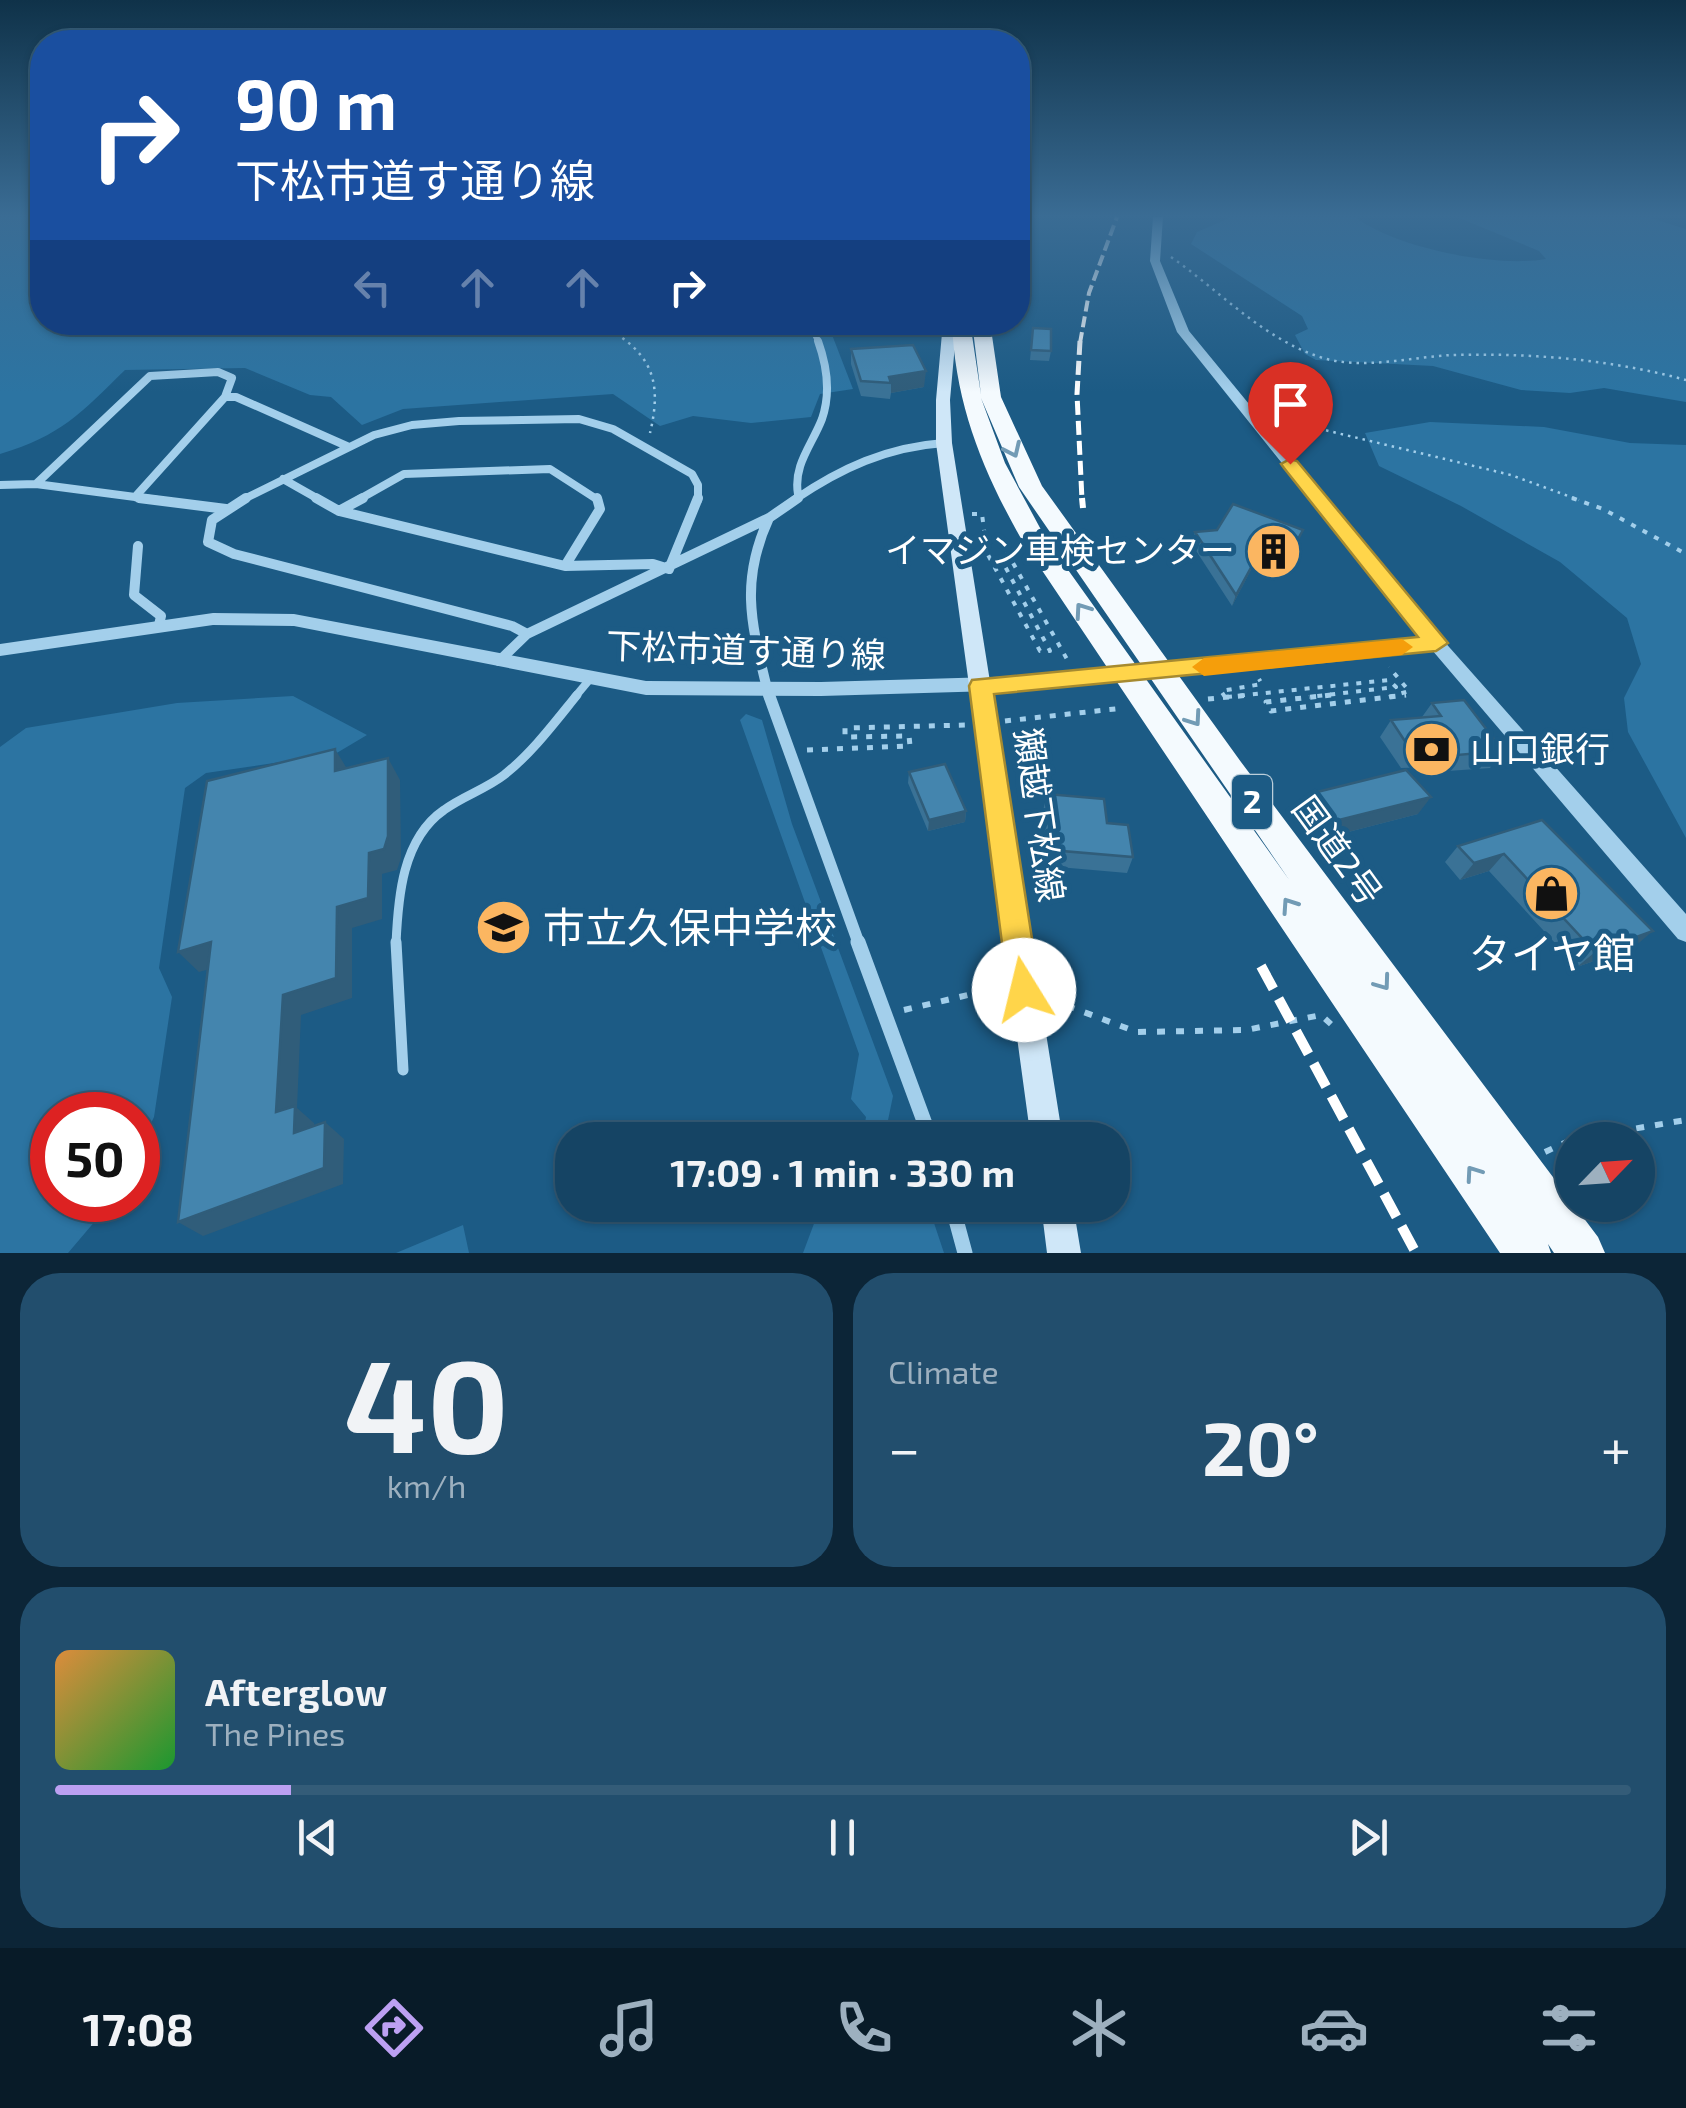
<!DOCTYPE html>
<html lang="en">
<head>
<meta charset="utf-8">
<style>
	body { margin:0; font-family:"Exo 2","Noto Sans JP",sans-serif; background:#224e6d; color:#f1f3f6; height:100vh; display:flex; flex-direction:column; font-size:38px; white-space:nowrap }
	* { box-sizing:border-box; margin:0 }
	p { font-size:32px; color:#9db0bf }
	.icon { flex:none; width:55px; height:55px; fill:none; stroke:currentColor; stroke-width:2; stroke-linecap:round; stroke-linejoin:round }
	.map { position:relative; height:1253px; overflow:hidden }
	.details { display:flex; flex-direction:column; gap:20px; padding:20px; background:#0c2537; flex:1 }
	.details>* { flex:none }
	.banner { position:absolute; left:30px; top:30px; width:1000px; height:305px; border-radius:40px; box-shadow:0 2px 8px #0004,0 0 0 2px #345c78; background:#1a4fa0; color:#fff; overflow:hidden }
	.needle { width:65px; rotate:65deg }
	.tools { position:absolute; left:1555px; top:1122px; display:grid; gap:20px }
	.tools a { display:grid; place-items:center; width:100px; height:100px; border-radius:50%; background:#154464; box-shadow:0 2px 8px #0004,0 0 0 2px #345c78; font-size:50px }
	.speed { position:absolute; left:30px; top:1092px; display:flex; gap:20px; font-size:50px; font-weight:700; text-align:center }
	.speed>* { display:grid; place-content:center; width:130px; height:130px; border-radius:50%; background:#154464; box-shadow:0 2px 8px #0004,0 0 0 2px #345c78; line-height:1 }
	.speed .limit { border:15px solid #d22; background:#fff; color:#111 }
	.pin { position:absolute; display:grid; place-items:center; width:85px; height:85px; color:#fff; margin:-102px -42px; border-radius:50% 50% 50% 0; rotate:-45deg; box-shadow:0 0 10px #0007 }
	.pin .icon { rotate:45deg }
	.me { position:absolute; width:110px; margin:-55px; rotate:351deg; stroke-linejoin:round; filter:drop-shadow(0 0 8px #0008) }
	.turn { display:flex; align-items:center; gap:35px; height:210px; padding:0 40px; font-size:45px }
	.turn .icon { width:130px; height:130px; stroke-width:2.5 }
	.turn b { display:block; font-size:70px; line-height:85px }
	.lanes { display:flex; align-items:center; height:95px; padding:0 40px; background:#0003; justify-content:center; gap:50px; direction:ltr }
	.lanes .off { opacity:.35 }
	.big { font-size:75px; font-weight:700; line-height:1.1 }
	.details .widget { flex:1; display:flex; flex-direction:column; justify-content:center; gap:15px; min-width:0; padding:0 35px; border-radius:40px; background:#224e6d }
	.details .dial { align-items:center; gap:0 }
	.dial b { font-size:130px; line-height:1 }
	.song { display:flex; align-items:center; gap:30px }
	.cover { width:120px; height:120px; border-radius:15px; background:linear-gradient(135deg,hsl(30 70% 55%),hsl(130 70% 35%)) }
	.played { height:10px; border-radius:5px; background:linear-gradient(90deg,#bca0f2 15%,#345c78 15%) }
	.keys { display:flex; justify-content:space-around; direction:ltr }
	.heat { display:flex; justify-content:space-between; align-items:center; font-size:55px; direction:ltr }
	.details .tiles { flex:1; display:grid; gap:20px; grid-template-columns:1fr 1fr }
	.widget:last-child { grid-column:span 2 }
	.trip { position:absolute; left:555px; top:1122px; width:575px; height:100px; border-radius:40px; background:#154464; box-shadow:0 2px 8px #0004,0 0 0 2px #345c78; font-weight:700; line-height:100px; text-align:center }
	.menu { display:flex; height:160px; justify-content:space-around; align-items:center; background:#081b28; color:#9db0bf }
	.menu .icon { width:70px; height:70px }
	.menu .selected { color:#bca0f2 }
	.menu b { font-size:45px; color:#f1f3f6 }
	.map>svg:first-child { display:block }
	.green { fill:#2c74a2 }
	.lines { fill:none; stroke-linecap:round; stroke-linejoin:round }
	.path-far3 { stroke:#a3cfeb; stroke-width:2.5; stroke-dasharray:2.5 5; stroke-linecap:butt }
	.path-far2 { stroke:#a3cfeb; stroke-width:4; stroke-dasharray:5 8; stroke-linecap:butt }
	.path-far1 { stroke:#a3cfeb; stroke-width:5; stroke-dasharray:6 9; stroke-linecap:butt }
	.path { stroke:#a3cfeb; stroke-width:6; stroke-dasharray:8 11; stroke-linecap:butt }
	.service-far2 { stroke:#a3cfeb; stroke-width:8 }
	.service-far1 { stroke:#a3cfeb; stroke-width:9 }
	.service { stroke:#a3cfeb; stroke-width:11 }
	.minor-far4 { stroke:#a3cfeb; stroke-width:6 }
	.minor-far3 { stroke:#a3cfeb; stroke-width:8 }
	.minor-far2 { stroke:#a3cfeb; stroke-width:10 }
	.minor-far1 { stroke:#a3cfeb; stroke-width:12 }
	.minor { stroke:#a3cfeb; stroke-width:15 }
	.tertiary { fill:#a3cfeb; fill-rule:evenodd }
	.secondary { fill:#cfe7f8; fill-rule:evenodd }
	.trunk { fill:#f4fafe; fill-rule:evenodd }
	.rail-far3 { stroke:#fff; stroke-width:4; stroke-dasharray:11 5; stroke-linecap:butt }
	.rail-far2 { stroke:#fff; stroke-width:5; stroke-dasharray:14 6; stroke-linecap:butt }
	.rail-far1 { stroke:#fff; stroke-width:6; stroke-dasharray:16 8; stroke-linecap:butt }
	.rail { stroke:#fff; stroke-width:10; stroke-dasharray:26 11; stroke-linecap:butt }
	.wall { fill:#3a7296 }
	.shaded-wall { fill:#305d7a }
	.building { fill:#4485ae; stroke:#305d7a; stroke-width:2.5 }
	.oneway { stroke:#729bb5 }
	.route { fill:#ffd54a; stroke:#a68a30; stroke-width:2.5 }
	.slow { fill:#f59e0b }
	.labels { text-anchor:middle; stroke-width:10; stroke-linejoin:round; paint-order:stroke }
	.shield { fill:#1c5b85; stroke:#bbceda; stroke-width:2.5 }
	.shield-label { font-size:32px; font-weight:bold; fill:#fff }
	.poi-label { font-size:35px; fill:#fff; stroke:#1c5b85; text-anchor:end }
	.street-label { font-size:35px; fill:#fff; stroke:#1c5b85 }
	.near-poi-label { font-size:42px; fill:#fff; stroke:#1c5b85; text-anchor:start }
</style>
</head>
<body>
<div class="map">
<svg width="1686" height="1253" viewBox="0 0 1686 1253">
	<rect width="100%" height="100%" fill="#1c5b85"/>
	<path class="green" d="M0,217h42v105l776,1 11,4 24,62 -33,5 -9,23 -60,6 -58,-7 -33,10 -47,-32 -210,15 -41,16 -31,-28 -21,-2 -65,-27 -120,2c-44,43 -64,66 -125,84z
		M1232,217h123c41,31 141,51 191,42l-7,-8 -82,-34h190l39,12v173l-82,-14 -34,5 -49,-3 -88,-24 -117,-6 -11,-6 -10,-19 13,-6 -6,-13 -111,-72 6,-12z
		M1430,422l114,5 86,16 56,2v393l-58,-106 -4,-34 17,-34 -14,-46 -67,-56 -99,-56 -82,-40 -14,-33z
		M293,696l74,39 -32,19 -129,19 -21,15 -26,180 13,29 -18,120 -16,33v-35h-86v85h61l-45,53h-68v-506l26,-19 151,-25z
		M746,714l16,6 30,104 101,272 -6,29 6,15h-31l4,-23 -15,-18 8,-45 -119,-334z
		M821,1205h107l16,48h-141z
		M463,1225l6,28h-73z"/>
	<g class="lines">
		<path class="path-far3" d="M1171,257c49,34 93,83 152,101 40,12 88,-1 129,-3 79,-2 157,4 234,25
			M597,322c51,28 67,53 53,111
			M1275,418l236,57 68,25"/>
		<path class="path-far2" d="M1572,498l31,11 83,45
			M972,514h10l5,39 53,98h10l-51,-96 9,-1 60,107
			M1225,697l-4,-6 41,-7 -3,-5
			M1227,697l162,-17 7,7 -87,10
			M1389,697l20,-6 -20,-24"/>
		<path class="path-far1" d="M1331,695l-65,7 5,9 135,-16
			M1208,699l42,-4
			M1005,721l119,-13
			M807,750l103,-4 -1,-10 -64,1v-9l120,-3"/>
		<path class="path" d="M1049,999l88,33 109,-2 75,-15 12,11
			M904,1010l98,-23
			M1545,1152l28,-13 113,-19"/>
		<path class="service-far2" d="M575,697l15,-18"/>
		<path class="service-far1" d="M396,944c2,-46 6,-105 48,-134 19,-14 42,-21 60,-35 28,-22 51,-53 73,-80"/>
		<path class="service" d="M396,942l7,128"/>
		<path class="minor-far4" d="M809,322l10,21"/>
		<path class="minor-far3" d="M225,397h11l113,50
			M283,479l37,21
			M36,484l114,-108 68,-4 14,6 -7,19 -90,100
			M0,485l36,-1 122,16
			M798,494c-5,-29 14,-49 24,-75 9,-26 5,-53 -4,-78
			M242,500l132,-65 38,-10 47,-4 120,-2 34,10 79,45 6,11v15
			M358,500l46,-26 146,-5 48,31
			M794,500c47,-32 93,-53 150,-57"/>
		<path class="minor-far2" d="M139,498l87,11
			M246,498l-34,22 -4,22 26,12 278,72 15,8
			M316,498l23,13 226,55 88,-2 16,5 29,-71
			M339,511l24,-13
			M769,518c-31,67 -16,111 0,179
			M138,546l-4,49 27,21 -2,9
			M565,566l35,-57 -3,-11
			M499,661l28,-27 242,-116 29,-20"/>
		<path class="minor-far1" d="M769,695l90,249"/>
		<path class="minor" d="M858,942l73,198
			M952,1205l13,48"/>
		<path class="tertiary" d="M1153,217h10l-3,44 29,70 253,308 244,275v28l-8,-3 -246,-289 -402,40 -209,6 -175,-1 -352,-69 -81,-1 -213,31v-12l213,-31 81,1 352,67 175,1 209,-6 392,-38 -245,-306 -27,-71z"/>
		<path class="secondary" d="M943,322h14l-7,78 2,43 111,697h-32l-95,-697v-43z
			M1041,1205h32l8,48h-34z"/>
		<path class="trunk" d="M952,322h18l11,73 -9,-73h18l11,75 41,89 199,276 357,475 7,16h-51l-6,-9 3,9h-51l-477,-711c-40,-70 -68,-138 -71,-220zM981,398l38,89 271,394 -244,-342 -41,-76z"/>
		<path class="rail-far3" d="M1080,343l9,-50 28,-76"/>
		<path class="rail-far2" d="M1080,341l-3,53 5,106"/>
		<path class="rail-far1" d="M1082,498l1,10"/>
		<path class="rail" d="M1261,966l155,287"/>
	</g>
	<path class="wall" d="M1018,217l12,13 -1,9h-11z
		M888,322h36v4z
		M1033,328l18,23 -2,10 -19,-1z
		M851,349l73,38 -33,6 -1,6 -29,-3 -10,-32z
		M1303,530l-23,43 -26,-9 -22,42 -41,-63 4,-11z
		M1432,703l71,48 -13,17 -56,4v-5l-33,1 -21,-31 11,-17 31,-3z
		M909,772l57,39 -1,11 -37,9 -20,-48z
		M1047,794l60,29 26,34 -6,16 -80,-7 -4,-55z
		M1309,794l109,20 -97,25 -22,-29z
		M1542,820l92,127 -57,20 -88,-96 -29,9 -15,-18 13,-16z"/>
	<path class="shaded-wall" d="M926,371l-2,16 -33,6v-10l-2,-6z
		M1259,553l-5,11 -22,42 4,-11z
		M335,749l14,23 -14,-1z
		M388,758l12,22 1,78 -4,12 -15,4v45l-30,9v70l-51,17 -4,93 17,15v26l-20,-16 -18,-21 7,-117 86,-142z
		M1431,797l-13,17 -97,25 10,-17z
		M966,811l-1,11 -37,9 1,-11z
		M1504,854l-15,17 -29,9 14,-17z
		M1653,931l-19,16 -57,20 18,-15z
		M211,942l20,21 -32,9 -21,-20z
		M325,1122l19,17 -1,45 -140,52 -25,-14z"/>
	<path class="building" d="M1018,217h9l3,13h-12z
		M1033,328l18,1v22l-20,-1z
		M913,345l13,26 -37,6 2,6 -30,-2 -10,-32z
		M1233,504l70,26 -18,32 -26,-9 -23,42 -41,-63 22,-2z
		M1464,700l39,51 -57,5v-6l-34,2 -21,-32 50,-4 -9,-13z
		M335,749v22l53,-13v78l-4,13 -15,4 -1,45 -31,9 -1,71 -53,17 -7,117 19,-6 -1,27 31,-11 -1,46 -146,54 33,-280 -33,10 29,-171z
		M945,764l21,47 -37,9 -20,-48z
		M1406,770l25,27 -100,25 -22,-28z
		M1047,794l57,5 3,24 21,2 5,32 -82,-7z
		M1542,820l111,111 -58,21 -91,-98 -30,9 -16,-17z"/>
	<defs><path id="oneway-chevron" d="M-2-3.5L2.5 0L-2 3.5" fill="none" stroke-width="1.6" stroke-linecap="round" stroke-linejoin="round" transform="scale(2.5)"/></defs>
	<g class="oneway">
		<use href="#oneway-chevron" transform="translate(1013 450) rotate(65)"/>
		<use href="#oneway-chevron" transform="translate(1082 610) rotate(-125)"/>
		<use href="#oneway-chevron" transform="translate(1194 719) rotate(55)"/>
		<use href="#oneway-chevron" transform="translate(1289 905) rotate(-124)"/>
		<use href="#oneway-chevron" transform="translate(1383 983) rotate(54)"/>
		<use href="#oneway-chevron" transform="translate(1473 1173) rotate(-125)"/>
	</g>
	<linearGradient id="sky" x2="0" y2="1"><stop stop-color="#0f3249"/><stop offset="0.55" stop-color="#3a6c94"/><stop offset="1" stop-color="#3a6c94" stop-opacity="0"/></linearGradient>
	<rect width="1686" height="392" fill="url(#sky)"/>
	<path class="route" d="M1290,459l7,2 151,182 -12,8 -442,43 46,296 -5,11 -11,4 -12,-4 -4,-11 -39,-304 3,-6 446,-43 -134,-169 -3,-4z"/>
	<path class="slow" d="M1402,639l11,8 -11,8 -198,21 -12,-9 12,-9z"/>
	<defs>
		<symbol id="building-disc" viewBox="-11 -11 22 22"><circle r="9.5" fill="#fbb661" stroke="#1c5b85"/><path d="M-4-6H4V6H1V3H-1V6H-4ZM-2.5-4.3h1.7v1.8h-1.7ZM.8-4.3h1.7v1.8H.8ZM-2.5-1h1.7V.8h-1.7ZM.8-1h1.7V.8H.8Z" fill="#111"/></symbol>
		<symbol id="bank-disc" viewBox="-11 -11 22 22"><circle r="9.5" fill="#fbb661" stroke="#1c5b85"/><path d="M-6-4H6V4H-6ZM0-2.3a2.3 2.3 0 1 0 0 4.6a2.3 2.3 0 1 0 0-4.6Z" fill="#111"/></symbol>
		<symbol id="shop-disc" viewBox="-11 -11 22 22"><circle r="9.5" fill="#fbb661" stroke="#1c5b85"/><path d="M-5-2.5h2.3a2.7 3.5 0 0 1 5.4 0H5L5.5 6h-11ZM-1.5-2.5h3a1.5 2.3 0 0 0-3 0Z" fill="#111"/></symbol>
		<symbol id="school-disc" viewBox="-11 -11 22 22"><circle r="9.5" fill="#fbb661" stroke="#1c5b85"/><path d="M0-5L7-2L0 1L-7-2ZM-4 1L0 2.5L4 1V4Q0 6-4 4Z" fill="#111"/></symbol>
	</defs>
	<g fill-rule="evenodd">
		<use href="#building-disc" x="1242" y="520" width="63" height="63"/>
		<use href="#bank-disc" x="1400" y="718" width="63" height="63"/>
		<use href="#shop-disc" x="1520" y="862" width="63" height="63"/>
		<use href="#school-disc" x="472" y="896" width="63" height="63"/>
	</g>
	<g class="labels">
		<rect class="shield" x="1232" y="775" width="40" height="54" rx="8"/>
		<g class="shield-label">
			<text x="1252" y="813">2</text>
		</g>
		<g class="poi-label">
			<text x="1235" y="563">イマジン車検センター</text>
			<text x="1470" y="762" text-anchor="start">山口銀行</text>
		</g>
		<g class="street-label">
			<text transform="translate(746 651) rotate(2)" y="12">下松市道す通り線</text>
			<text transform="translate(1039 815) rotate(82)" y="12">獺越下松線</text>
			<text transform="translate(1337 851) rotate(54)" y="12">国道2号</text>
		</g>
		<g class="near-poi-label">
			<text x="543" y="943">市立久保中学校</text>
			<text x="1552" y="969" text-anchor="middle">タイヤ館</text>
		</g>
	</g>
</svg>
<div class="tools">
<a><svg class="needle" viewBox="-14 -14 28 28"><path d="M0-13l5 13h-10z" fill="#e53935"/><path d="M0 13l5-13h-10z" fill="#9db0bf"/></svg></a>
</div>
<div class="speed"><div class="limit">50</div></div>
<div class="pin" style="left:1290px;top:464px;background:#d93025"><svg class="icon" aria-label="arrive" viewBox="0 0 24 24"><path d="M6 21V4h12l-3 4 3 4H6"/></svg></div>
<svg class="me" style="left:1024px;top:990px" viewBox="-20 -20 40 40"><circle r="19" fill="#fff"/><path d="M0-13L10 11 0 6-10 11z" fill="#ffd54a"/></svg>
<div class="trip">17:09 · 1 min · 330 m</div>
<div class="banner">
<div class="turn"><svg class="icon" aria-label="right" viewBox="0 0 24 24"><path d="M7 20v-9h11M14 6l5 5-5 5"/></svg><div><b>90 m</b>下松市道す通り線</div></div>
<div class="lanes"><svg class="icon off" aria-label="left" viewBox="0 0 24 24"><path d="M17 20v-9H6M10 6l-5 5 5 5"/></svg><svg class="icon off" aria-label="ahead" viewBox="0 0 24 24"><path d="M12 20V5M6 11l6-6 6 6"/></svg><svg class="icon off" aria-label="ahead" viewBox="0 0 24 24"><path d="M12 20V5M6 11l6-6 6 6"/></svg><svg class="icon" aria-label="right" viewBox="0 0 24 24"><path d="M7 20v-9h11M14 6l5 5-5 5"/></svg></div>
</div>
</div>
<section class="details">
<div class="tiles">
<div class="widget dial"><b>40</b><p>km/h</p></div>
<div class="widget"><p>Climate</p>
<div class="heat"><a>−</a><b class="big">20°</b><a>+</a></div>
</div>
<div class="widget">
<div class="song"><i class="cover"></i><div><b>Afterglow</b><p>The Pines</p></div></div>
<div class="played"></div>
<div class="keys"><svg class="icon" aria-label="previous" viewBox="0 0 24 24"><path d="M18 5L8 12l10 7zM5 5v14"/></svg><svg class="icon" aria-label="pause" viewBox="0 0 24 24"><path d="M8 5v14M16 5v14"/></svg><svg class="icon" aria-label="next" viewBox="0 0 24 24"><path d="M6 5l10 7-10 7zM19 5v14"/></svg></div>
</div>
</div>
</section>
<nav class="menu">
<b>17:08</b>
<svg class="icon selected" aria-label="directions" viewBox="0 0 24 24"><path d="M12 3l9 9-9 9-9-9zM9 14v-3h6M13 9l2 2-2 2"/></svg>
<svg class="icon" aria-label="music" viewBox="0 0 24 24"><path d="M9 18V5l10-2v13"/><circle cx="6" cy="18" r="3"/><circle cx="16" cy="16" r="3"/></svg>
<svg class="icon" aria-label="phone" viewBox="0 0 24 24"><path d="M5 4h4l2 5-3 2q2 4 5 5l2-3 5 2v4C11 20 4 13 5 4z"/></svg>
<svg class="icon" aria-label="climate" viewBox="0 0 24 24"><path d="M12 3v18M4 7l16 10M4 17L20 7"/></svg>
<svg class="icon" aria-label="car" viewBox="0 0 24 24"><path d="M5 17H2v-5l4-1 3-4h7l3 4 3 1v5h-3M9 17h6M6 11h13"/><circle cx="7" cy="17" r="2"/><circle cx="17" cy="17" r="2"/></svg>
<svg class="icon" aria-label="filters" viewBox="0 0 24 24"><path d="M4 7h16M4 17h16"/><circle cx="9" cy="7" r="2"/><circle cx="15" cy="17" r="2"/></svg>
</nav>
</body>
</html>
